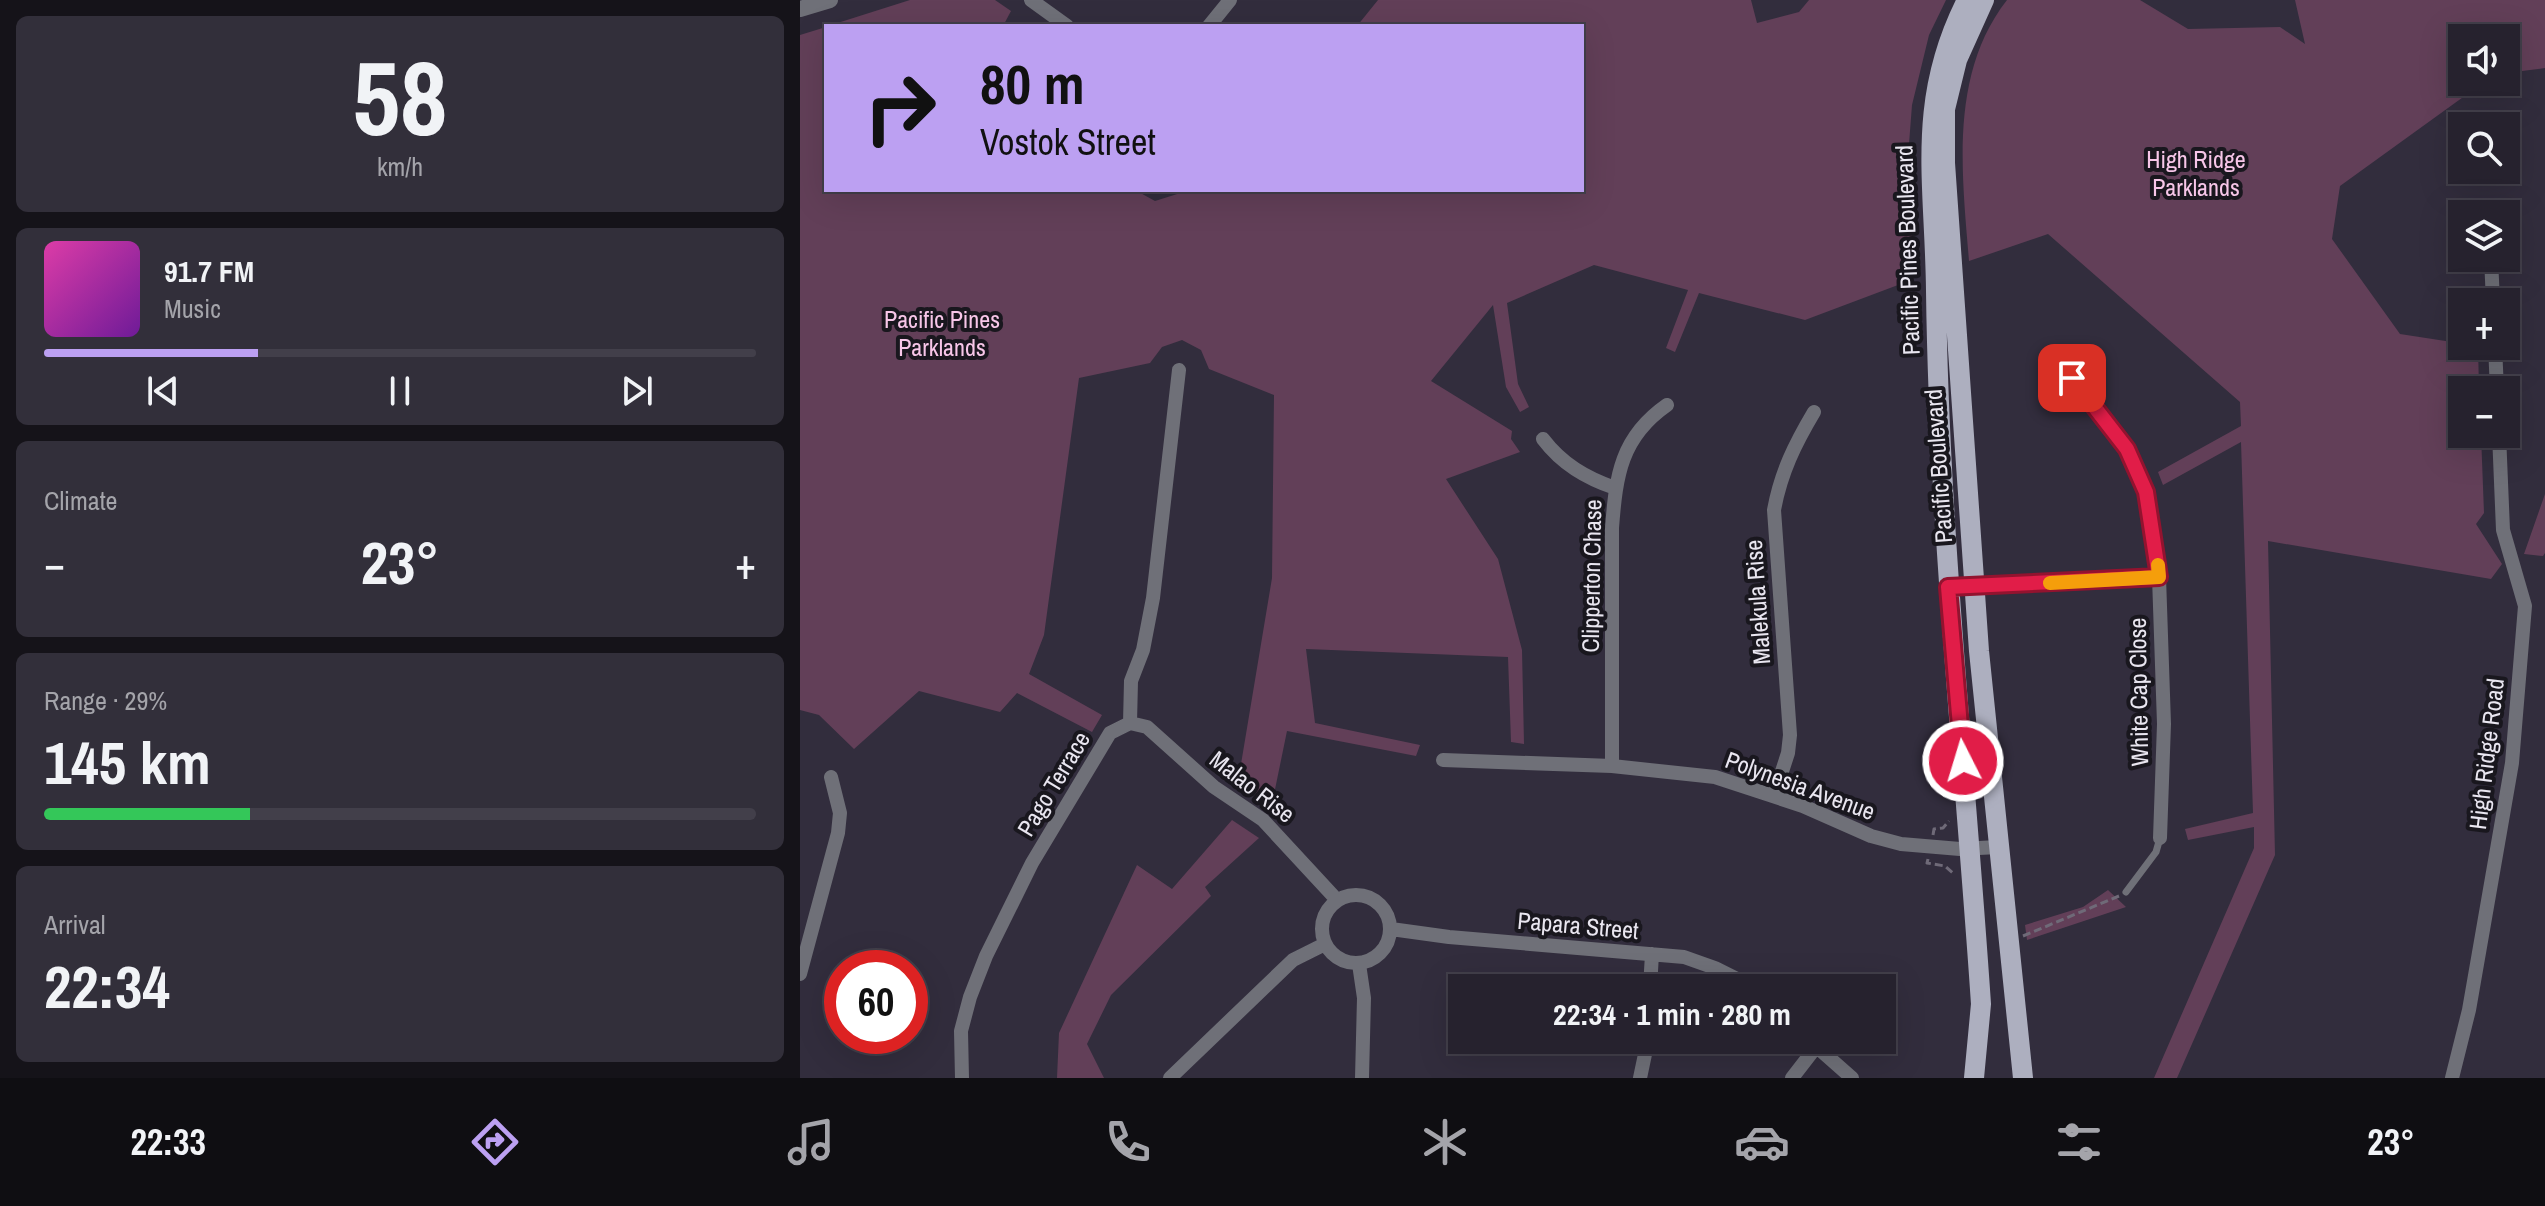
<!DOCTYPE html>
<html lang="en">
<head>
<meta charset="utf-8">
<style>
	body { margin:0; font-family:"Archivo Narrow",sans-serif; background:#322f3a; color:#f1f3f6; height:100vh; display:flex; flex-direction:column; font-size:30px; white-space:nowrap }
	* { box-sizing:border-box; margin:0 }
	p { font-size:26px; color:#a4a4aa }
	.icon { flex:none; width:44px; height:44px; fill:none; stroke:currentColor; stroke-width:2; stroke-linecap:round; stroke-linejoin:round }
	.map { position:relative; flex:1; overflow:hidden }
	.panel { display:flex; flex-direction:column; gap:16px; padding:16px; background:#151319; width:800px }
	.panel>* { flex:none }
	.guide { position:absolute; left:24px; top:24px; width:760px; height:168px; border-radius:0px; box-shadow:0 8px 32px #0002,0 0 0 2px #423f4a; background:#bca0f2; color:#111; overflow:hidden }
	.tools { position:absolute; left:1648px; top:24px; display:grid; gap:16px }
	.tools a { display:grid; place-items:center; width:72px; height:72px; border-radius:0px; background:#26222e; box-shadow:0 8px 32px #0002,0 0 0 2px #423f4a; font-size:40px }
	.speed { position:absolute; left:24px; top:950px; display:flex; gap:16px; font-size:40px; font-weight:700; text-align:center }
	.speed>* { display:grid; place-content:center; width:104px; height:104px; border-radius:50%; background:#26222e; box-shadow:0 8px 32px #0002,0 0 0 2px #423f4a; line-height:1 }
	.speed .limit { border:12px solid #d22; background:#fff; color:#111 }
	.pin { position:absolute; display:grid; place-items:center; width:68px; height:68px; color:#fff; margin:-34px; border-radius:16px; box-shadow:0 4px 12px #0006 }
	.me { position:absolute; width:88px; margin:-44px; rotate:355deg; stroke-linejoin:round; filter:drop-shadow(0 0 6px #0008) }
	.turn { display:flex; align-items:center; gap:28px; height:168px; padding:0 24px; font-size:36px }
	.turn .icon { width:104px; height:104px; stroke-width:2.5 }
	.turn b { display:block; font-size:56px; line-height:68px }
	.big { font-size:60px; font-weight:800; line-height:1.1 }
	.panel .card { flex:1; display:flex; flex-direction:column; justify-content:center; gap:12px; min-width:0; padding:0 28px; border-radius:12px; background:#322f3a }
	.panel .dial { align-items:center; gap:0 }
	.dial b { font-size:104px; line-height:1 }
	.song { display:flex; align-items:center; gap:24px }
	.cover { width:96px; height:96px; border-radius:12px; background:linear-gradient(135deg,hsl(320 70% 55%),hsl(280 70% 35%)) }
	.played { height:8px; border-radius:4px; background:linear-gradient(90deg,#bca0f2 30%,#423f4a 30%) }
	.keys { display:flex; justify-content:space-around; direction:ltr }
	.heat { display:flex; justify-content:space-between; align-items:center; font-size:44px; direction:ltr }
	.charge { height:12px; border-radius:6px; background:linear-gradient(90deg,#34c759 29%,#423f4a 0) }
	.trip { position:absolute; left:648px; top:974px; width:448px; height:80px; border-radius:0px; background:#26222e; box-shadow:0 8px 32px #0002,0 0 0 2px #423f4a; font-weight:800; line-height:80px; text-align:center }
	.menu { display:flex; height:128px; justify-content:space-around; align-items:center; background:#0f0e12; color:#a4a4aa }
	.menu .icon { width:56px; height:56px }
	.menu .active { color:#bca0f2 }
	.menu b { font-size:36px; color:#f1f3f6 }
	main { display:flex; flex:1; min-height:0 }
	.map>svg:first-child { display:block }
	.green { fill:#623f58 }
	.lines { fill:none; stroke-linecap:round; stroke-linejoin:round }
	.path { stroke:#6f6a78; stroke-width:3; stroke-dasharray:8 4; stroke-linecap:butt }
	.service { stroke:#6f7078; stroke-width:7 }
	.minor { stroke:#6f7078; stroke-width:14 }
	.tertiary { stroke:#6f7078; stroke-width:16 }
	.primary { stroke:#adafbf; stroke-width:20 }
	.route-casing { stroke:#92132f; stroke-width:20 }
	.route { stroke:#e11d48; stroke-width:14 }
	.slow { stroke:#f59e0b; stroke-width:14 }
	.labels { text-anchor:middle; stroke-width:8; stroke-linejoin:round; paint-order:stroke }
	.park-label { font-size:24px; fill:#f7c6e8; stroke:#19171e }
	.street-label { font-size:24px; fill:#e9e6f0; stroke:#19171e }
</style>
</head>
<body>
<main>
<section class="panel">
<div class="card dial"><b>58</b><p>km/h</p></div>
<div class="card">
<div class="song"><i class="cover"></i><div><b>91.7 FM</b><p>Music</p></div></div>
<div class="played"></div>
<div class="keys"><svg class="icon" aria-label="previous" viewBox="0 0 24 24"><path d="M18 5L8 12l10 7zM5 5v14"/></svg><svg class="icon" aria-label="pause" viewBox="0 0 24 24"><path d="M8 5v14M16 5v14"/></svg><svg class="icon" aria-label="next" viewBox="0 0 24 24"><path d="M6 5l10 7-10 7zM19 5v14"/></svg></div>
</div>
<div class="card"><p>Climate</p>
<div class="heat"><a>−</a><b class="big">23°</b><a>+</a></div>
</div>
<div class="card"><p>Range · 29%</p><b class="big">145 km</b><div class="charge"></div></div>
<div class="card"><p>Arrival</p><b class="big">22:34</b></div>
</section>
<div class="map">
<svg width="1745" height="1078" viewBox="0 0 1745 1078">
	<rect width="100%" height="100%" fill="#322d3d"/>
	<path class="green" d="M110,0h85l16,11 -8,15h-175z
		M578,0h373l6,23 42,-11 10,-12h137l-17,35 -17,70 -4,52 6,65 -8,60 -101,38 -106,-27 -24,59 -9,-4 22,-58 -94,-25 -87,38 11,81 11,23 -9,5 -14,-25 -13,-82 -62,76 81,50 -1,8 9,13 -74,27 52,80 24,91 2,94 -13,-2 -3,-85 -202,-8 9,74 105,22 -4,11 -129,-25 -15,73 -34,-22 34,-204 2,-183 -65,-26 -8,-19 -19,-10 -20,7 -12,16 -71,15 -35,257 -15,39 73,41 -10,17 -75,-39 -17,19 -81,-21 -65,58 -35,-34 -19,-5v-675l26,-8v163h309l20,11 35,-11h392v-164h-225z
		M1207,0h133l48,29 92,-2 25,17 -10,-44h250v68l-39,5v-35h-44v44h22l-144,104 -8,53 68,95 78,12 1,44h-17v44h19l3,79 -8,11 26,40 -11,15 -223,-38 7,314 -98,223h-23l100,-230v-21l-66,13 -3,-11 68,-16 -12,-371 -78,43 -5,-13 83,-46 -1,-24 -192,-168 -79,27c-7,-87 -20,-187 38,-261z
		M1745,494v59l-2,3 -19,-2z
		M432,820l27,18 -54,49 6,9 -100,99 -24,49 17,34h-47l2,-45 78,-168 35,24z
		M1308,890l18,17 -99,33 -2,-15 58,-18z"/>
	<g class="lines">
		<path class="path" d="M1133,835l1,-6 9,-1 6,-7
			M1128,859l-1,4 18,3 10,9
			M1223,936l96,-40"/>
		<path class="service" d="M1326,892l30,-40 4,-14"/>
		<path class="minor" d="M231,0l36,26
			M409,26l21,-26
			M1691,258l2,44
			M1695,346l2,44
			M1272,378l55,71 19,43 13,85 5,147 -4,114
			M743,439c19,25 43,39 72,49
			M1148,587l211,-10
			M330,723l17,4 67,60 49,33 74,80
			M643,760l169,6 103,11 88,29 68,30 30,8 59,5 38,-2
			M812,766v-238c4,-53 9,-91 55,-123
			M974,796l14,-43 2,-18 -16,-225c7,-38 21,-66 40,-98
			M522 929a34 34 0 1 1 68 0a34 34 0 1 1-68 0Z
			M591,929l58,8 235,20 31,11 40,20
			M559,964l5,34 -2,80
			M0,974l38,-141 2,-20 -9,-36
			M850,988l2,-34
			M1009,1040l43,38
			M162,1078l-1,-47 9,-34 16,-41 46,-93 78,-130 20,-10 1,-42 12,-31 10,-52 26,-228
			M370,1078l123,-118 32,-16
			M840,1078l8,-38
			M992,1078l24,-31
			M1652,1078l17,-68 43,-247 13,-157 -22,-76 -4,-96"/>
		<path class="tertiary" d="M0,9l30,-9"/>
		<path class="primary" d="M1167,0c-52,102 -32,182 -31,291 3,238 29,475 45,713l-7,74
			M1184,0l-27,60 -12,49v54l34,488 44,427"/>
	</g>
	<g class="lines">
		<defs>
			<path id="route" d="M1163,761l-15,-174 211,-10 -13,-85 -19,-43 -55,-71"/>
		</defs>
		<use href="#route" class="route-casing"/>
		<use href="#route" class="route"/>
		<path class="slow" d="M1250,583l109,-6 -1,-12"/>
	</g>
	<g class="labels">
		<g class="park-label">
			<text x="1396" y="168">High Ridge<tspan x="1396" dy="28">Parklands</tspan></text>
			<text x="142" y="328">Pacific Pines<tspan x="142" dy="28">Parklands</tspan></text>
		</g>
		<g class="street-label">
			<text transform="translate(1108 250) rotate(-92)" y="8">Pacific Pines Boulevard</text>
			<text transform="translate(1139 466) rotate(-94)" y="8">Pacific Boulevard</text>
			<text transform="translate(792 576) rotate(-89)" y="8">Clipperton Chase</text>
			<text transform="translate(958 602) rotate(-94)" y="8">Malekula Rise</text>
			<text transform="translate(1339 692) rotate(-91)" y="8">White Cap Close</text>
			<text transform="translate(1687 754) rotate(-83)" y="8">High Ridge Road</text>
			<text transform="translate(254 784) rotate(-59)" y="8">Pago Terrace</text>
			<text transform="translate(1000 786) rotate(20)" y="8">Polynesia Avenue</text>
			<text transform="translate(452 787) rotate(38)" y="8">Malao Rise</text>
			<text transform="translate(778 926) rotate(5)" y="8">Papara Street</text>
		</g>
	</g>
</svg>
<div class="tools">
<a><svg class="icon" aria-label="sound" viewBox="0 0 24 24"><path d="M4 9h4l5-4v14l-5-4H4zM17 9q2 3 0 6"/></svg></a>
<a><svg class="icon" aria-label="search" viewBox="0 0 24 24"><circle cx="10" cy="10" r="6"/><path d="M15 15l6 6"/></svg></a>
<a><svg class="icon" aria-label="layers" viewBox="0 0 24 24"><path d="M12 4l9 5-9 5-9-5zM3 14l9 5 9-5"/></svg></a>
<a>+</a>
<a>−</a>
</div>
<div class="speed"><div class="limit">60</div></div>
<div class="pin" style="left:1272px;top:378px;background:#d93025"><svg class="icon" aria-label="arrive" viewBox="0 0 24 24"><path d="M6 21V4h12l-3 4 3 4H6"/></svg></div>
<svg class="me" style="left:1163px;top:761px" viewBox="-20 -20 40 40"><circle r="17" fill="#e11d48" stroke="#fff" stroke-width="3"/><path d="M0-11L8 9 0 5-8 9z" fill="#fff"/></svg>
<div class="trip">22:34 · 1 min · 280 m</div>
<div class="guide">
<div class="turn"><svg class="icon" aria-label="right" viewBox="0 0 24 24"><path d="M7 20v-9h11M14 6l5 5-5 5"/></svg><div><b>80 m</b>Vostok Street</div></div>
</div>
</div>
</main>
<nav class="menu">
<b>22:33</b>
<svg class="icon active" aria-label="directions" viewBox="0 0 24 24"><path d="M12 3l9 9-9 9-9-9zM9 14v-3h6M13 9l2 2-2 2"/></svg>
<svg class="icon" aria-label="music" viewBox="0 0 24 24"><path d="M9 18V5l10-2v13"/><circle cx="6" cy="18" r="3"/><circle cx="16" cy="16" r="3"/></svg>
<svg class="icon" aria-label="phone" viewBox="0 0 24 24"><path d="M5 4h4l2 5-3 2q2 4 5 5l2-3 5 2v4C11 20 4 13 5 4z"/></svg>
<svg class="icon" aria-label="climate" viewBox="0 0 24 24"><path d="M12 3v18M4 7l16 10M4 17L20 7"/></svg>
<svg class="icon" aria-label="car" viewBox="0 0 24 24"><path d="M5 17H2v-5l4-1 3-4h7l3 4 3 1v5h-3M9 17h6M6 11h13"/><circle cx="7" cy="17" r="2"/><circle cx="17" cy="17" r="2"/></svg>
<svg class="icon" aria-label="filters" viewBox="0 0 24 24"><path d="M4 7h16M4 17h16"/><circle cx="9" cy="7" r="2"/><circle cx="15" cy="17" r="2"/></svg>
<b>23°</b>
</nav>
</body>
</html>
